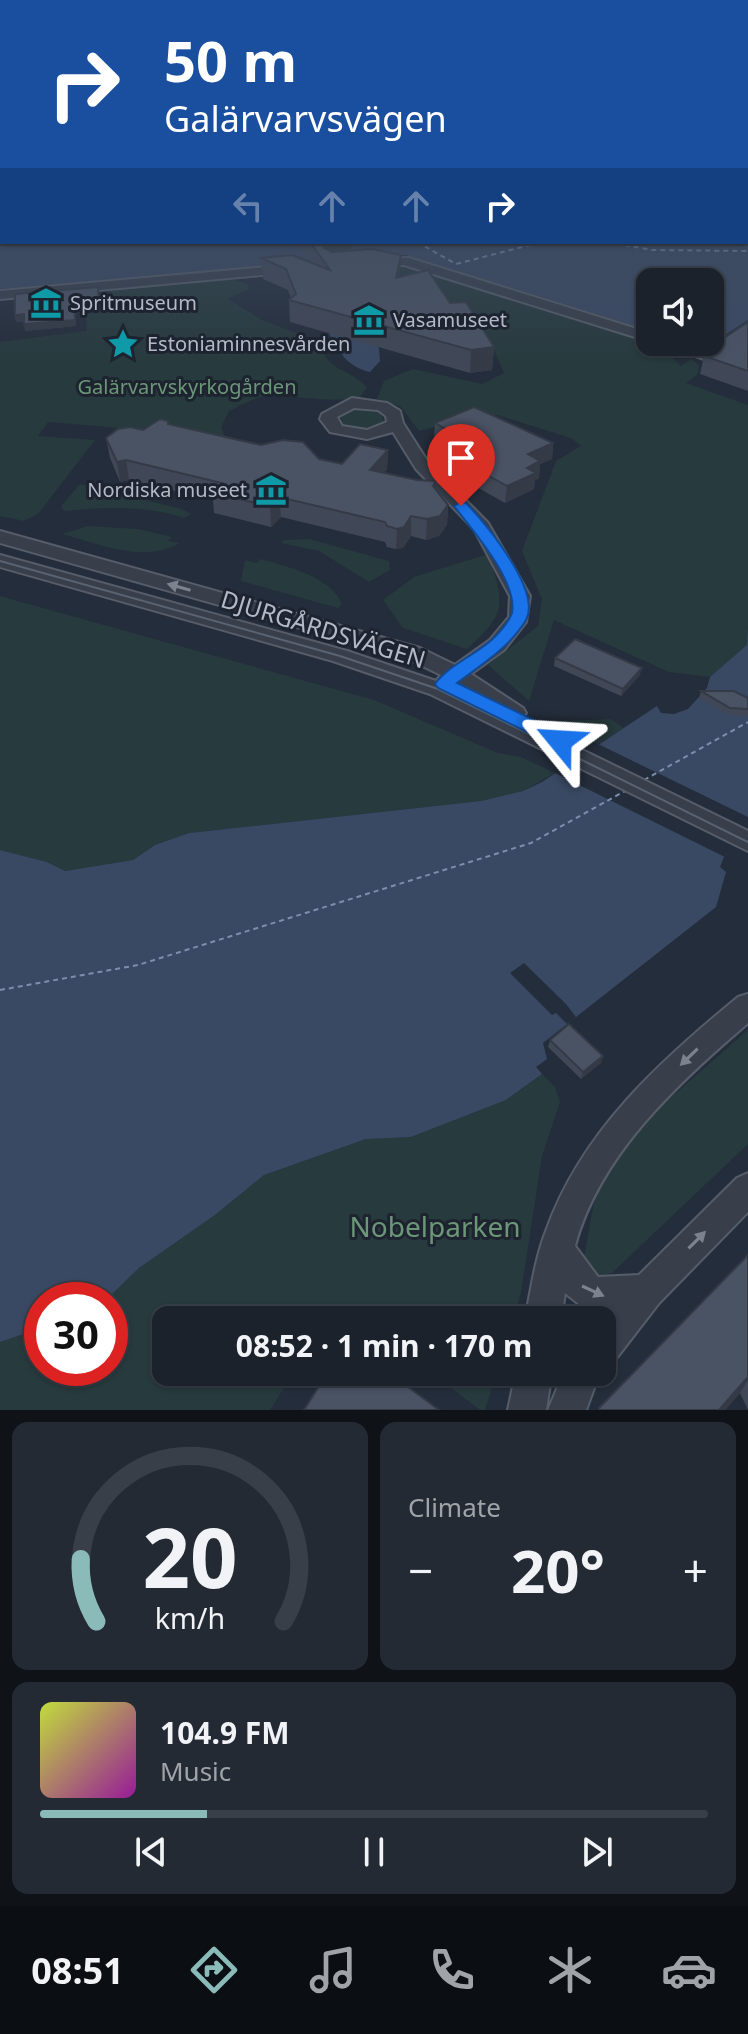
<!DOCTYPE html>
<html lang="en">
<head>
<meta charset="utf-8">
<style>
	body { margin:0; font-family:"Noto Sans",sans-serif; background:#242a34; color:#f1f3f6; height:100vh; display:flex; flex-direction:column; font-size:30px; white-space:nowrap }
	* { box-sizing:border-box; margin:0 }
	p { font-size:26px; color:#a0a4a9 }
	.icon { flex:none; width:44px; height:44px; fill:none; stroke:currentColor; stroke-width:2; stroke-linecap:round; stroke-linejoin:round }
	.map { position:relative; height:1410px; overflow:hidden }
	.details { display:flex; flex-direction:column; gap:12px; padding:12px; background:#0f1318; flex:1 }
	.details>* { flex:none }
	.guide { position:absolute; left:0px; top:0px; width:748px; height:244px; box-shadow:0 2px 6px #0004,0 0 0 2px #393f48; background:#1a4fa0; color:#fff; overflow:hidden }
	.controls { position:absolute; left:636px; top:268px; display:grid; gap:16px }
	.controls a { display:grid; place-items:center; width:88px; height:88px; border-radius:16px; background:#1b222c; box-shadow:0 2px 6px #0004,0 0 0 2px #393f48; font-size:40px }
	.speed { position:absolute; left:24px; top:1282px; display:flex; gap:16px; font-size:40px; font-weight:700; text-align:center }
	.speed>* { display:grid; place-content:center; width:104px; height:104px; border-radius:50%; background:#1b222c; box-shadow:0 2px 6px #0004,0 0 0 2px #393f48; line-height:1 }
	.speed .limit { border:12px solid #d22; background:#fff; color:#111 }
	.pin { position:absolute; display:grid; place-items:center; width:68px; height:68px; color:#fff; margin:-82px -34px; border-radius:50% 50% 50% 0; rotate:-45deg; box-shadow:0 0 8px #0007 }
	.pin .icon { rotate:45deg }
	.me { position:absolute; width:88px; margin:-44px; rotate:297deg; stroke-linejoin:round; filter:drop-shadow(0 0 6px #0008) }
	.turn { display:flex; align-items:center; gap:28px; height:168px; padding:0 32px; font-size:36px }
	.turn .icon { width:104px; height:104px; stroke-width:2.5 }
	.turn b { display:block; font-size:56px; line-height:68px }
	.lanes { display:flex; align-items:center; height:76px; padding:0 32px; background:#0003; justify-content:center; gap:40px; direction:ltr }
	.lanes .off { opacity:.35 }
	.big { font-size:60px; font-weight:700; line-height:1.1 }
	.details .tile { flex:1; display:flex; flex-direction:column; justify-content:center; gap:12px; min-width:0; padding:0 28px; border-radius:16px; background:#242a34 }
	.details .dial { align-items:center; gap:0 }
	.dial svg { height:208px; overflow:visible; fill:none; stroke:#393f48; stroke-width:7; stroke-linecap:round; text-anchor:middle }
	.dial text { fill:#f1f3f6; stroke:none }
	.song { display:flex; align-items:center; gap:24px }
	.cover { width:96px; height:96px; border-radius:12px; background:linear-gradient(135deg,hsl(70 70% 55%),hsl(300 70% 35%)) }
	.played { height:8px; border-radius:4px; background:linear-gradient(90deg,#8bbbb9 25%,#393f48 25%) }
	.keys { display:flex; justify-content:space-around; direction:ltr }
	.heat { display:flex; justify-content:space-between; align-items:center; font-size:44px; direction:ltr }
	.details .tiles { flex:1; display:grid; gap:12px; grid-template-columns:1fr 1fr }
	.tile:last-child { grid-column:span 2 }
	.trip { position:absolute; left:152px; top:1306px; width:464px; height:80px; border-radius:16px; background:#1b222c; box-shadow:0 2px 6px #0004,0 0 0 2px #393f48; font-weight:700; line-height:80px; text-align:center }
	.tabs { display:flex; height:128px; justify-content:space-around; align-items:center; background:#0b0e12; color:#a0a4a9 }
	.tabs .icon { width:56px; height:56px }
	.tabs .selected { color:#8bbbb9 }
	.tabs b { font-size:36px; color:#f1f3f6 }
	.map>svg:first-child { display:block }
	.green { fill:#273a3d }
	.water { fill:#3a4963 }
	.pier { fill:#242d3b }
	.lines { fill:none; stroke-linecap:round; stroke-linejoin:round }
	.ferry { stroke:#7c8ead; stroke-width:2; stroke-dasharray:5 4; stroke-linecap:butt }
	.minor-casing { stroke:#565d69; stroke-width:4 }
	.minor { fill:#383f4b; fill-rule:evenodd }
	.tram { stroke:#5a6372; stroke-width:2 }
	.wall { fill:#404756 }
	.shaded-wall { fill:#343a46 }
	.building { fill:#4a5364; stroke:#343a46; stroke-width:2 }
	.oneway { fill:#7c838f }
	.route { fill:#1a73e8; stroke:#114b97; stroke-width:2 }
	.labels { text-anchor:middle; stroke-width:6; stroke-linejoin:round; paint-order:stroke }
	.far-poi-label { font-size:20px; fill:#b3bac7; stroke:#1d2430; text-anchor:start }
	.far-park-label { font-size:20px; fill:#6c9678; stroke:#1d2430 }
	.street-label { font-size:24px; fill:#b3bac7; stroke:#1d2430 }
	.near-park-label { font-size:28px; fill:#6c9678; stroke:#1d2430 }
</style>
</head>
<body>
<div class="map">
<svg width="748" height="1410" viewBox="0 0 748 1410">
	<rect width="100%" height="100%" fill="#242d3b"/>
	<path class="green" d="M405,267l269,84 -5,4 12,11 10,-7 8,6 -1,9 -12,9 62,22v240l-38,32 -41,-5 -115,-52 -25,81 -41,-36 50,-39 4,-27 -20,-48 34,-90 25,-15 -10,-8 -74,-23h-16l-62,16 -19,-25 -23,-7 7,-18 29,-12 69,15 22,-11 -21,-48 -40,-21 -10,-13 -45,-22z
		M223,277l25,7 1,5 -21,10 34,21 55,21c16,36 27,23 50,46l-7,10c-31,7 -59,-2 -89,-1 -15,0 -29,9 -42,15l-8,16 4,10 -177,-15 -10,14 57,4 -57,74 -14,7 -24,-5v-174l86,-11 1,-17 25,-3 -1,-24z
		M361,408l19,4 4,10 -22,8 -19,-6 -2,-7 7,-6z
		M80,484l102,25 9,5 -7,4c-39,-13 -80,-11 -120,-7l-3,-5z
		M88,526l50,3 34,8 -4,4 12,2c-37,21 -80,1 -118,-9z
		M309,539l80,22 1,9 -21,12 -50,-31 -38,-8 3,-3z
		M488,554c17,50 19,59 -21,95l-64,-21 -20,-28 31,-23z
		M261,559c26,8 70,17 81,45l-4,4 -97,-27 4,-21 12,3z
		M0,596l374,104 124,53 23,4 34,16 -32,18 -42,10 -292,32 -34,12 -22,15 -69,11 -17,-9 -47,-12z
		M611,719l12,9 -25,16 -30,-15 -6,-8z
		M748,1030v114l-136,129 -14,3 -9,-7 -5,-12 14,-77 33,-48z
		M542,1074l13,13 5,15 -18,54 -21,137 -8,27h-151l-22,-17 -12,17h-162v52h128l-24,38h-270v-68l42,-14v40h68v-68h-4l33,-32 76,-53 49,-40 102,-36 45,-2 95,-37z
		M430,1372h67l-12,38h-5z"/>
	<path class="water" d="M0,169l2,73h744l2,-73v151l-43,28 -19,-6h24v-60h-60v49l-244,-76 -406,34z
		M369,328l10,21 1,12 -10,11c-23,-5 -32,-21 -42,-41z
		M748,628v211l-24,18 -4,10 6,5 -10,35 -173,136 4,16 -11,8 6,7 -36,26 -95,37 -45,2 -102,36 -49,40 -76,53 -33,32h-64v28l-42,14v-492l47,12 18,9 68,-11 22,-15 34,-12 292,-32 42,-10 19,-9 115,-76 4,7 13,1 14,-5 19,-21 3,-11 37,-32z"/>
	<path class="pier" d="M598,744l150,73v27l-19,15 -174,-86z
		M524,963l42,41 10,13 -9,7 -11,-11 -4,2 -42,-42z"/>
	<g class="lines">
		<path class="ferry" d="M417,242l39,22 86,-22
			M607,242l45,8 96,1
			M644,780l104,-58
			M0,990l138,-25 393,-122 94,-52"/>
		<defs>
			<path id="minor" d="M409,258l241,75 1,9 -247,-77 -33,2 -6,-4 6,-4z
				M290,265l4,1v6l-294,27v-8z
				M655,342h22l34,13 -7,4z
				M352,398l35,5 13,8 3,12 25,39 60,61 42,73 -4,26 -22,28 -33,24 52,34 3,5 -7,6 229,112v20l-318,-157 -97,-33 -333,-94v-12l347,96 89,30 5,-6 -35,-17 -406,-115v-12l420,117 35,17 35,-25 19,-23 1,-21 -36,-67 -58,-60 -23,-37 -26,7 -37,-7 -10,-13 2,-5zM354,408l24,2 8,6 1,6 -20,8 -25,-4 -5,-9zM456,684l28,19 -33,-16z
				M748,994v29c-70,60 -148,131 -173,223l23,31 41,-2 98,-97 11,-5v39l-89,91 -44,57 -13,5 -1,-45 6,-7 -27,-8 -15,-12 -4,27h-36c6,-30 10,-61 21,-89 35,-99 113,-169 192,-234z
				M516,1372h36l-6,38h-38z
				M564,1372h36l-14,38h-38z"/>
		</defs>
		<use href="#minor" class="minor-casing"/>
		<use href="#minor" class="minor"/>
		<path class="tram" d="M0,561l340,95 98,33 310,153"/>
	</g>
	<path class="wall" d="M297,242h54v9l99,52 44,44 -2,23 -22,3 -180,-51 -1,-22 2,-2 -3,-8 -25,-11 -2,-21 50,5z
		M99,293l1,18 -25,2 1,13 -51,5 -1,-10 -8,1 -1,-7z
		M748,322v69l-48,-17 4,-18 10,-6 1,-6z
		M435,423l118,20 -1,16 -12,5 -1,14 -4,2 -1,9 -29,14 -53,-30 1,-17 6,-3 -25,-14z
		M168,424l174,40 46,-14 -1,19 -3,4 52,18 12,14 -1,20 -8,11 -13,4 -15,-4 -8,12 -7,1 -9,-2 -2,-5 -104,-25 -10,10 -57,-14 -1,-13 -84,-20 -9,2 -10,-24 -4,-20z
		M555,658l85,17 -19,21 -67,-30z
		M701,691l47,7v18l-20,-1 -29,-17z
		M550,1040l53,16 -2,7 -20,16 -33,-32z
		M748,1255v155l-8,-17 -15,17h-127z"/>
	<path class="shaded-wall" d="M325,242h26v14l-25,5 -2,-13z
		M401,255l-1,21 -4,23v-21z
		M74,306l2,20 -51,5 -1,-7z
		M24,314l1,7 -9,1 -1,-7z
		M494,347l-2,23 -22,3 1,-23z
		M553,443l-1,16 -12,5 -1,14 -4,2 -1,9 -29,14 2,-17 21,-32z
		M388,450l-1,19 -17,21v-20z
		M126,460l3,20 -9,2 -3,-20z
		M279,497l2,20 -10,10 -1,-21z
		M448,505l-1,20 -8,11 -13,4 1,-21z
		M411,516v20l-8,12 -7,1 1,-20z
		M642,668l-2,7 -19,21 2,-7z
		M603,1056l-2,7 -20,16 2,-7z
		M748,1377v3l-8,13 -15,17h-6z"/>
	<path class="building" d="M310,242h15l-1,6 8,4 40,-3 29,6 -5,23 32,-8 22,33 16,-1 28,45 -23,3 -182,-50 7,-6 -10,-25 -25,-11 31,-3 38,15z
		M98,287l1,17 -25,2 1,14 -51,4v-10l-9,1v-21z
		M748,322v49l-44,-15 16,-10 -5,-2z
		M474,407l79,36 -25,11 12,7 -13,7 9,5 -29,13 -54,-30 23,-10 -41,-23z
		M160,419l8,2v3l93,21 22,-5 20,2 16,17 23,5 18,-20 28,6 -18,20 47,10 19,1 -3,5 15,19 -8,11 -13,3 -16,-3 -7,11 -7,2 -10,-3 -2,-4 -106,-25 -9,9 -58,-13 10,-10 -96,-23 -9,2 -11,-24 12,-9 12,-2 13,3z
		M575,639l67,29 -19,21 -68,-31z
		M701,691h33l14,7v11l-18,-1z
		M569,1024l34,32 -20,16 -33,-32z
		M748,1255v122l-29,33h-119l-1,-2z
		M328,1372h60l51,38h-135z"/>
	<defs><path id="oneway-solid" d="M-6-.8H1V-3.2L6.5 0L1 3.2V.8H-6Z" transform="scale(2)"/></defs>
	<g class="oneway">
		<use href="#oneway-solid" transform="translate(179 587) rotate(-164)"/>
		<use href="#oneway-solid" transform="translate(689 1057) rotate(136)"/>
		<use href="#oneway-solid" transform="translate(697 1240) rotate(-45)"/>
		<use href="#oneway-solid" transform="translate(593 1291) rotate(25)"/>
	</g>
	<linearGradient id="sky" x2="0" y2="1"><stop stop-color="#141920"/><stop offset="0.46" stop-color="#3f4c60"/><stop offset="1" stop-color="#3f4c60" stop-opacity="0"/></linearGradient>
	<rect width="748" height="367" fill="url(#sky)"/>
	<path class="route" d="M461,502l5,1c20,21 76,88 60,117 -16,27 -45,45 -69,63l110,53 2,5 -2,4h-14l-115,-57 -3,-4c13,-18 38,-28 54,-42 8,-6 20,-20 23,-29 6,-32 -40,-83 -58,-107z"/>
	<defs>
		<symbol id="museum-bare" viewBox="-9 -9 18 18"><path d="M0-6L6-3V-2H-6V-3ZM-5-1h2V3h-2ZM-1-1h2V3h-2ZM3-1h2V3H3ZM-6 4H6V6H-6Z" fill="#0f9aa8" stroke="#1d2430" stroke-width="2.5" paint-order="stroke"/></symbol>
		<symbol id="sight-bare" viewBox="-9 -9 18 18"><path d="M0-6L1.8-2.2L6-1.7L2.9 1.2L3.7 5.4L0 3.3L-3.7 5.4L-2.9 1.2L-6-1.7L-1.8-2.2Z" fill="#0f9aa8" stroke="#1d2430" stroke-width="2.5" paint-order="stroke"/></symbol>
	</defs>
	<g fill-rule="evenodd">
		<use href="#museum-bare" x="24" y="281" width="44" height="44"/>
		<use href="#museum-bare" x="347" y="298" width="44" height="44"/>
		<use href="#sight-bare" x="101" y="322" width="44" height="44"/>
		<use href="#museum-bare" x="249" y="468" width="44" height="44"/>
	</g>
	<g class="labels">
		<g class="far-poi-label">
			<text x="70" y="310">Spritmuseum</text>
			<text x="393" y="327">Vasamuseet</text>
			<text x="147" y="351">Estoniaminnesvården</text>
			<text x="247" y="497" text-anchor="end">Nordiska museet</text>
		</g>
		<g class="far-park-label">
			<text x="187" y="394">Galärvarvskyrkogården</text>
		</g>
		<g class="street-label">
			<text transform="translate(323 630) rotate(17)" y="8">DJURGÅRDSVÄGEN</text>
		</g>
		<g class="near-park-label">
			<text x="435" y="1237">Nobelparken</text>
		</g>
	</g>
</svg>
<div class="controls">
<a><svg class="icon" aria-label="sound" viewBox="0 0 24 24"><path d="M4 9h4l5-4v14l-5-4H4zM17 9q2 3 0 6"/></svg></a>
</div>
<div class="speed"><div class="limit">30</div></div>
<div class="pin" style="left:461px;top:506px;background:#d93025"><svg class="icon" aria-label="arrive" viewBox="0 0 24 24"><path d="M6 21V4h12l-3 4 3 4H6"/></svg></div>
<svg class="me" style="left:560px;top:741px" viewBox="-20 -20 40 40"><path d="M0-17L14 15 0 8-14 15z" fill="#1a73e8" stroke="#fff" stroke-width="4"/></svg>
<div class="trip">08:52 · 1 min · 170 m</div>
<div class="guide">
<div class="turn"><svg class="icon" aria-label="right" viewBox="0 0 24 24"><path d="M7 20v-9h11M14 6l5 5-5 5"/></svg><div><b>50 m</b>Galärvarvsvägen</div></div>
<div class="lanes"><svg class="icon off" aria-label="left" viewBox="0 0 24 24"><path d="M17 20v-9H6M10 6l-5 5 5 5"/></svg><svg class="icon off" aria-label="ahead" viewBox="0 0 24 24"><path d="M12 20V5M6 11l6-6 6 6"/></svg><svg class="icon off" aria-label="ahead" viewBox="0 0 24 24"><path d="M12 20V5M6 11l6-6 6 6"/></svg><svg class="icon" aria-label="right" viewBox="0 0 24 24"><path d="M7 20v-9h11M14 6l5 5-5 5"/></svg></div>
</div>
</div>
<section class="details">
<div class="tiles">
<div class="tile dial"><svg viewBox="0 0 100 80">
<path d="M14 69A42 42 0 1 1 86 69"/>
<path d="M14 69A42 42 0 0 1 8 45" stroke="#8bbbb9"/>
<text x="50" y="56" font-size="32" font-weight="700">20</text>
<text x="50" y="72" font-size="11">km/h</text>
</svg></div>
<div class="tile"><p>Climate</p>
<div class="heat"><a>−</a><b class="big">20°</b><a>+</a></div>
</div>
<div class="tile">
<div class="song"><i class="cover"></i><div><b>104.9 FM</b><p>Music</p></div></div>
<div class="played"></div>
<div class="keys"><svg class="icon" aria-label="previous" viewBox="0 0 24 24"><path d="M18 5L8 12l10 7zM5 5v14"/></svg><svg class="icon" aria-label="pause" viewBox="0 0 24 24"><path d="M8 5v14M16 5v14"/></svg><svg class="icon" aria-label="next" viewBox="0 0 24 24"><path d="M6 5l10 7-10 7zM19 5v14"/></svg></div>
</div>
</div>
</section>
<nav class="tabs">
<b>08:51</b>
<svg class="icon selected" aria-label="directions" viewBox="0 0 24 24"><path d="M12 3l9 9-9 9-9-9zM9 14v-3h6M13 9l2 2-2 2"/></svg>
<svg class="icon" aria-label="music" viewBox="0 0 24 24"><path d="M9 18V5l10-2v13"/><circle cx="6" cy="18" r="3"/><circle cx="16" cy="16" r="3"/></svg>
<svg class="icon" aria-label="phone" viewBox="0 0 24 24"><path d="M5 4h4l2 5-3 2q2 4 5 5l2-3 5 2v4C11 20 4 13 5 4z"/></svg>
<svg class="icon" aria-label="climate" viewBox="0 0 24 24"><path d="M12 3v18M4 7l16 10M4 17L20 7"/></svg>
<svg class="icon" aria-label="car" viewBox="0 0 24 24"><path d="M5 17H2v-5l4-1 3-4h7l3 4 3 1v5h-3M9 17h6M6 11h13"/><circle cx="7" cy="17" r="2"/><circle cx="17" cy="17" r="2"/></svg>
</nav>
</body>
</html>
